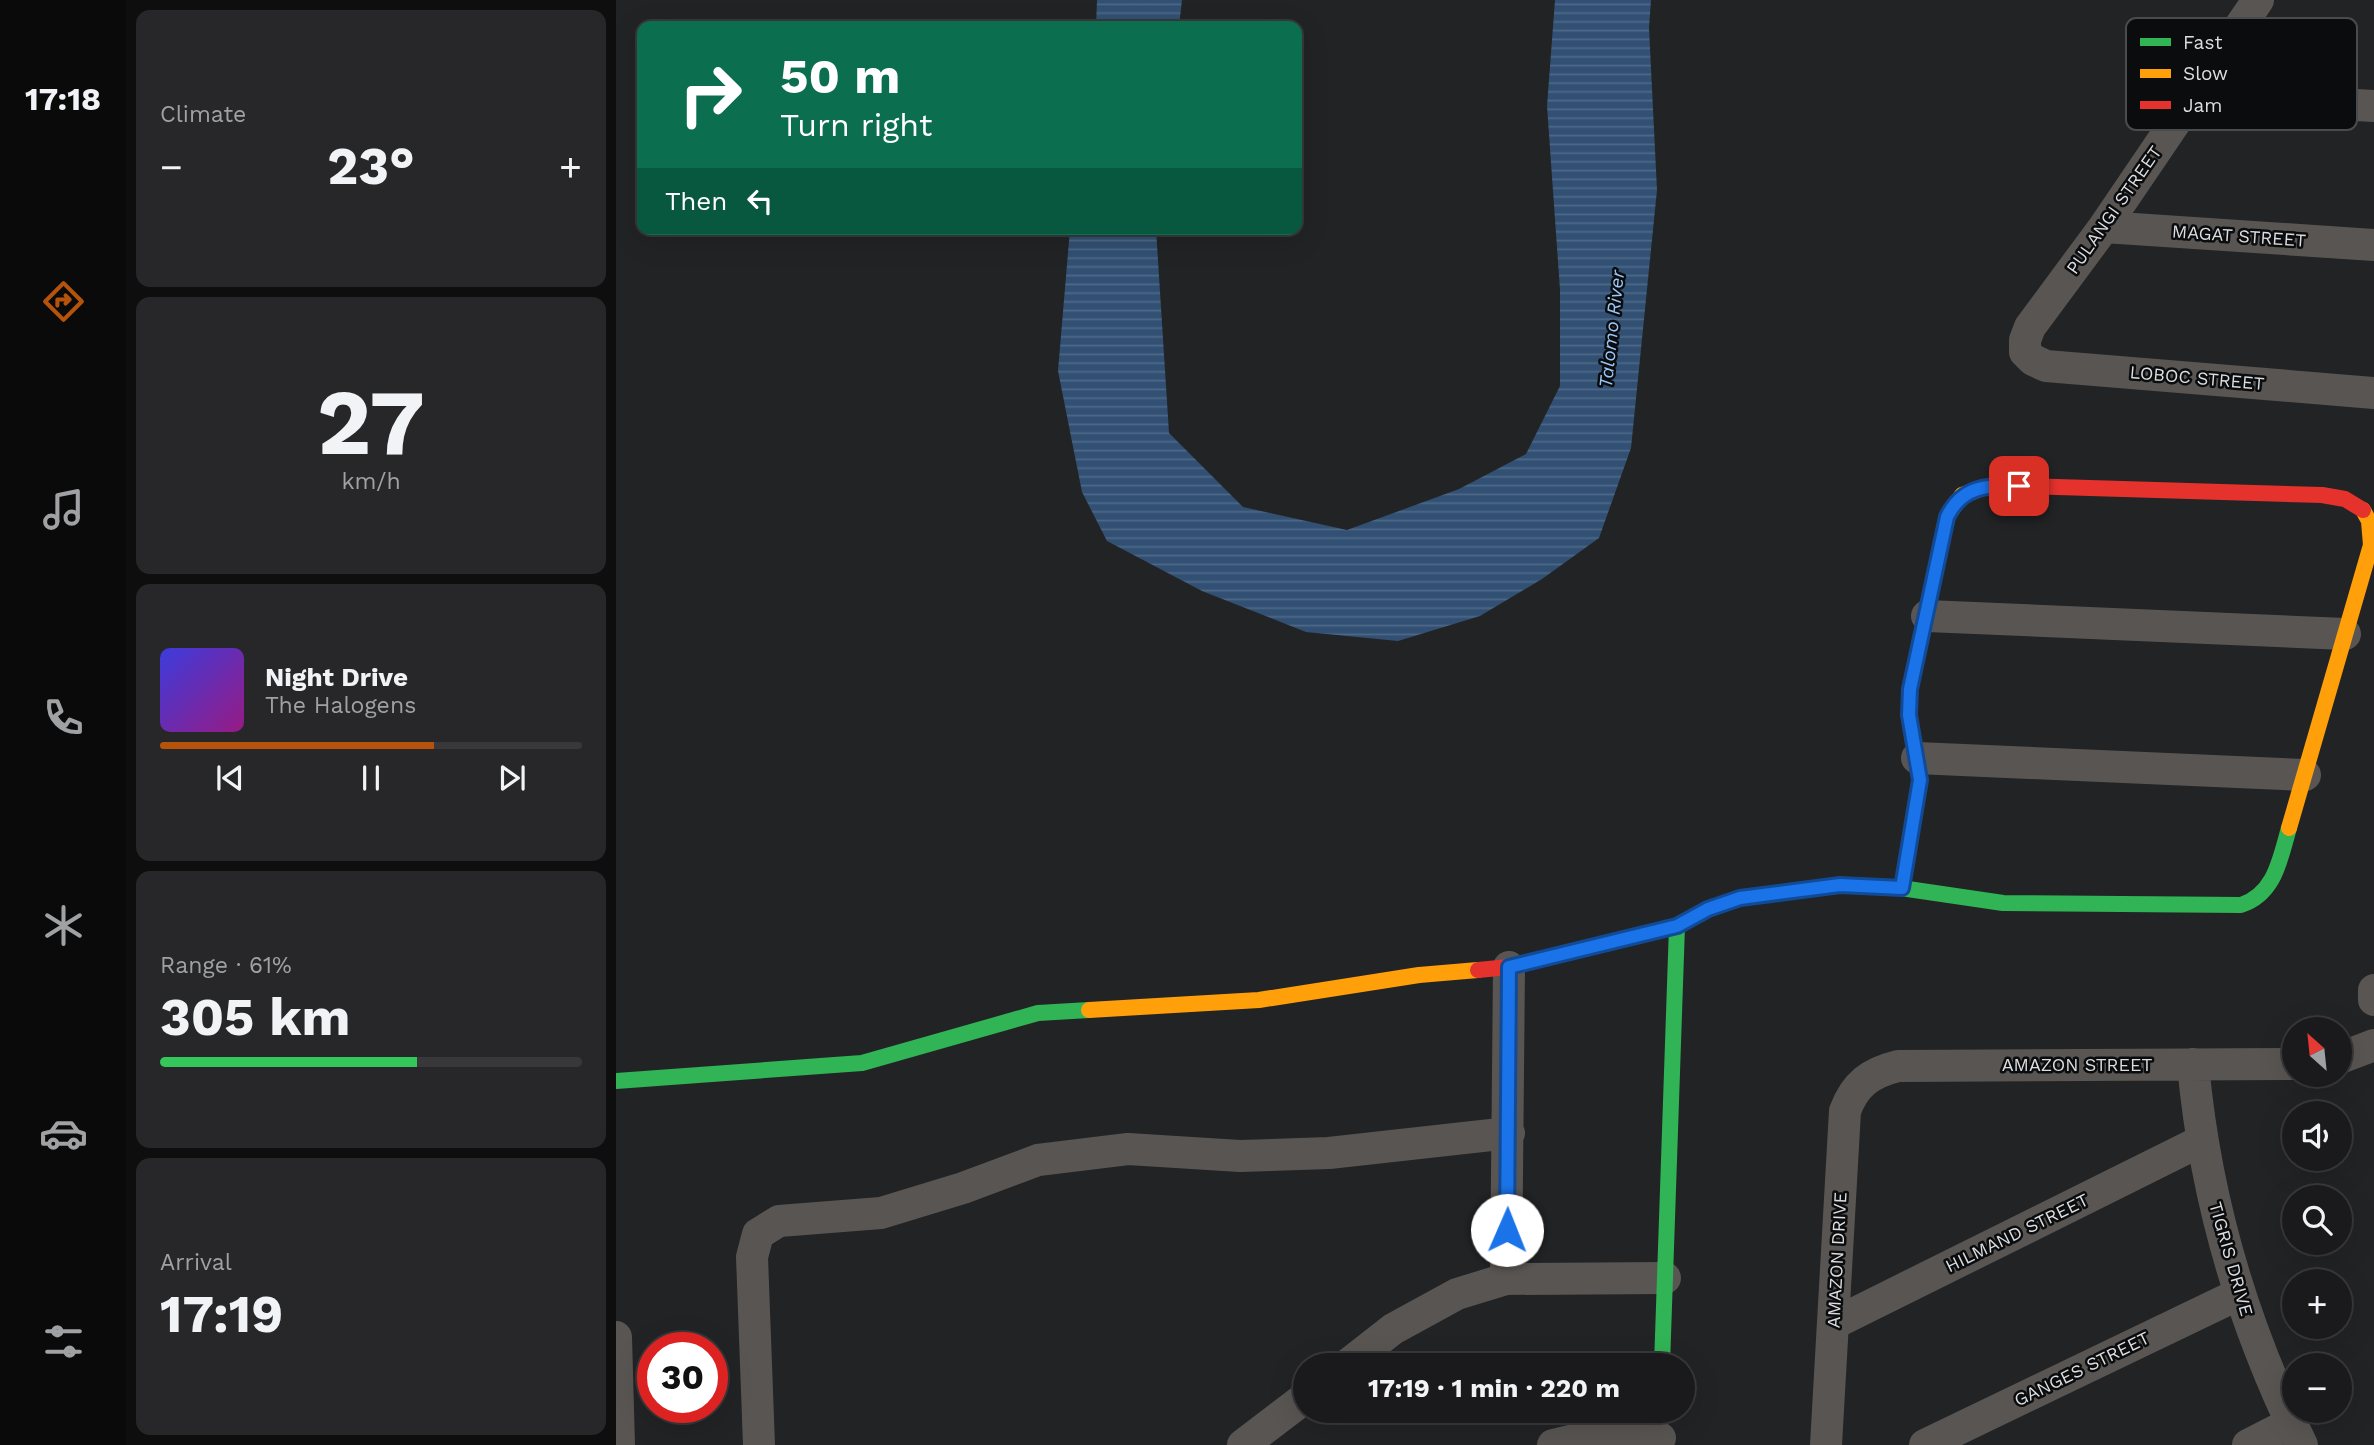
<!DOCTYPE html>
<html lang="en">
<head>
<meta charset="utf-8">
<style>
	body { margin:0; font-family:"Work Sans",sans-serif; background:#272729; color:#f1f3f6; height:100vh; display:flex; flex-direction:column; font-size:26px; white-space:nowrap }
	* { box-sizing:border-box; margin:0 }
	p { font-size:23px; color:#9fa1a3 }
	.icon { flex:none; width:38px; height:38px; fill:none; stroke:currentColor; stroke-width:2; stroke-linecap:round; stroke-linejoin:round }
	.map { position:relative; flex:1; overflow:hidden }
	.side { display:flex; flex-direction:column; gap:10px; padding:10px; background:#0e0e0f; width:490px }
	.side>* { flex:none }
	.guide { position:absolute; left:21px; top:21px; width:665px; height:214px; border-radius:14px; box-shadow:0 7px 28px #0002,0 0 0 2px #38383b; background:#0b6e4f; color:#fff; overflow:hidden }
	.needle { width:46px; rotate:333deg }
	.fabs { position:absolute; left:1666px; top:1017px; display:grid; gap:14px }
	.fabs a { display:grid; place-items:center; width:70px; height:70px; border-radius:50%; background:#1a1a1c; box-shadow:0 7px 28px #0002,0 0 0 2px #38383b; font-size:35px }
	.speed { position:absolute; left:21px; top:1332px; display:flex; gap:14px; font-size:35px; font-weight:700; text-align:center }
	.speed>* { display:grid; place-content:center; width:91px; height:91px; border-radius:50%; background:#1a1a1c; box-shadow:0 7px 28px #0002,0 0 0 2px #38383b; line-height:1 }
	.speed .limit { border:10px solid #d22; background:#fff; color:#111 }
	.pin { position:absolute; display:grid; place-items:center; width:60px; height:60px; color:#fff; margin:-30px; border-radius:14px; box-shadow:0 4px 10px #0006 }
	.me { position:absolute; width:77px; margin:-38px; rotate:1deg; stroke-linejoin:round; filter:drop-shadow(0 0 5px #0008) }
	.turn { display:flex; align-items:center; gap:24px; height:147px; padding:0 28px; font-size:32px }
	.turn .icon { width:91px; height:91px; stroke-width:2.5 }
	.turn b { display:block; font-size:49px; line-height:60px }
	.then { display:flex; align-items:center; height:66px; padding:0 28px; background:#0003; gap:14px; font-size:26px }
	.big { font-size:52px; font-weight:700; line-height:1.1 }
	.side .card { flex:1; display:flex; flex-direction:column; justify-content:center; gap:10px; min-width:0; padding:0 24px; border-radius:14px; background:#272729 }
	.side .dial { align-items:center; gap:0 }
	.dial b { font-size:91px; line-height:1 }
	.song { display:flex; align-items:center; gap:21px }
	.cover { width:84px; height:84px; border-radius:10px; background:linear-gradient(135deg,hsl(240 70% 55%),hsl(310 70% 35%)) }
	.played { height:7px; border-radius:4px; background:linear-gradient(90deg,#b45309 65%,#38383b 65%) }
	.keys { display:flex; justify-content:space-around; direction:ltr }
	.heat { display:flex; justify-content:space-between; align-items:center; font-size:38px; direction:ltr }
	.charge { height:10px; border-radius:5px; background:linear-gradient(90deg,#34c759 61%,#38383b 0) }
	.trip { position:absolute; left:677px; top:1353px; width:402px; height:70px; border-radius:35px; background:#1a1a1c; box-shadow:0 7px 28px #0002,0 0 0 2px #38383b; font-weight:700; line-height:70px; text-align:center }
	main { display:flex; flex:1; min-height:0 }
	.menu { display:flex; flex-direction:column; width:126px; justify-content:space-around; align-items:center; background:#0a0a0b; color:#9fa1a3 }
	.menu .icon { width:49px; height:49px }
	.menu .current { color:#b45309 }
	.menu b { font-size:32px; color:#f1f3f6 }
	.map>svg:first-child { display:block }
	.water { fill:url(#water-rules) }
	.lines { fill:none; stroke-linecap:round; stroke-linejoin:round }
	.street { stroke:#595552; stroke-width:32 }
	.fast { stroke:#30b455; stroke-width:16 }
	.slow { stroke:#ff9f0a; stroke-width:16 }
	.jam { stroke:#e5322d; stroke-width:16 }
	.route-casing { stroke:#114b97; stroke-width:18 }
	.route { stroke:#1a73e8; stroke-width:12 }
	.labels { text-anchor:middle; stroke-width:5; stroke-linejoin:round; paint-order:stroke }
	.street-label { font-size:18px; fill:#dddee1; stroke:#0b0c0e }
	.water-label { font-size:19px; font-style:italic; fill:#9bc6f8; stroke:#0b0c0e }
	.key { fill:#0b0c0e; stroke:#4a4b4d; stroke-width:2 }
	.key-label { font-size:19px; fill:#dddee1 }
</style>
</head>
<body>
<main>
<nav class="menu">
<b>17:18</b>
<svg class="icon current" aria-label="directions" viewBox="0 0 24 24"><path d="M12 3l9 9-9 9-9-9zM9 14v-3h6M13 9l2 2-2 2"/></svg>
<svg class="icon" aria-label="music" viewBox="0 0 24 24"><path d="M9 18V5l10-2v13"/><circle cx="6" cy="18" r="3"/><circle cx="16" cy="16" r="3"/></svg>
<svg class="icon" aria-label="phone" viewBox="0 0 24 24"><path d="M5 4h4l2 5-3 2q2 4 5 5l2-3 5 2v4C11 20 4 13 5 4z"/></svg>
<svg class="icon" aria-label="climate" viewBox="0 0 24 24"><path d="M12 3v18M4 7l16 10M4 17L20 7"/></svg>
<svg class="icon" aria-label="car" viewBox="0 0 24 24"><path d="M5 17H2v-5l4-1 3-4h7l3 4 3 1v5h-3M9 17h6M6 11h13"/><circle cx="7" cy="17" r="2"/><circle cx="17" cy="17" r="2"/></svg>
<svg class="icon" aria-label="filters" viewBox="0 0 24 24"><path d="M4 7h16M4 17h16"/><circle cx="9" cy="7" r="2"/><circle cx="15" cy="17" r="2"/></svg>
</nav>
<section class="side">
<div class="card"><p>Climate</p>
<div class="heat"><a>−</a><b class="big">23°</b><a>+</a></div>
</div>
<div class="card dial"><b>27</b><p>km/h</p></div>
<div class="card">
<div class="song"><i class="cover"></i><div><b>Night Drive</b><p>The Halogens</p></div></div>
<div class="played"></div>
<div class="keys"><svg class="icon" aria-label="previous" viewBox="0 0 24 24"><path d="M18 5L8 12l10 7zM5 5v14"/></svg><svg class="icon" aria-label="pause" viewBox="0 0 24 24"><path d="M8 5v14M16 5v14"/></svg><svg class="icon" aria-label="next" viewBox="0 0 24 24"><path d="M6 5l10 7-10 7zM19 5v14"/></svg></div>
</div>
<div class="card"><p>Range · 61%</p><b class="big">305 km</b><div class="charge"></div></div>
<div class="card"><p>Arrival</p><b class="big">17:19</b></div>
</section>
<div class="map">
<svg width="1758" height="1445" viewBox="0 0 1758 1445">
	<defs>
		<pattern id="water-rules" width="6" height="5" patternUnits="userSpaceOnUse" patternTransform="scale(1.75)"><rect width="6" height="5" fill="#315073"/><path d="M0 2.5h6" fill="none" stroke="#4e6987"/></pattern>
	</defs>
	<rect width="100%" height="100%" fill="#222325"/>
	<path class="water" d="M481,0h85l-3,26h-83z
		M939,0h96l-2,28 8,162 -26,258 -32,90 -57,41 -62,37 -82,25 -92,-9 -104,-41 -95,-50 -25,-49 -24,-121 12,-142h86l13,204 74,74 104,23 112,-41 67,-35 34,-68v-96l-13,-184z"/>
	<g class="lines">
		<path class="street" d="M1642,0l-154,227 -74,100 -5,13v12l8,8 13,6 328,27
			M1577,96l181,10
			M1488,227l270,18
			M1311,616l418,18
			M1301,758l388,17
			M1758,990v10
			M1724,1058l34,-13
			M1577,1064c12,134 49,260 109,381
			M890,1279l3,-312
			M1217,1324l368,-183
			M0,1337l3,108
			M731,1365l46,-36 64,-35 49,-15 159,-1
			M143,1445l-7,-188 6,-23 21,-13 102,-8 82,-25 75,-28 90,-11 112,7 89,-3 180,-20
			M627,1445l63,-48
			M937,1445l29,-7h78
			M1210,1445l19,-334c10,-27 25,-38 53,-45l396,-2
			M1309,1445l314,-151
			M1632,1445l43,-22"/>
		<path class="fast" d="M1285,888l102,15 238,2c34,-11 39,-46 48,-77
			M0,1081l246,-18 176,-50 51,-3
			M1046,1365l15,-439"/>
		<path class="slow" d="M1673,828l82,-283 -2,-24 -6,-11
			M1286,888l18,-108 -11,-65 1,-26 37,-172 15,-22 13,-4
			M473,1010l170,-10 160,-25 59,-5"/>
		<path class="jam" d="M1359,491l17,-6 330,10 23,4 18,11
			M862,970l31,-3 168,-41 31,-17 32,-11 100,-13 61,3"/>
	</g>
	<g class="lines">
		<defs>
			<path id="route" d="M891,1230l2,-263 168,-41 31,-17 32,-11 100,-13 62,3 18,-108 -11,-65 1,-26 37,-172c15,-31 40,-32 72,-31"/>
		</defs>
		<use href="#route" class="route-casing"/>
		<use href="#route" class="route"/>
	</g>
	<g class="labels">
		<g class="street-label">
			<text transform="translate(1498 210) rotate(-55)" y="6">PULANGI STREET</text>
			<text transform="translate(1623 236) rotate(4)" y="6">MAGAT STREET</text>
			<text transform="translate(1581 378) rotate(5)" y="6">LOBOC STREET</text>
			<text x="1461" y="1071">AMAZON STREET</text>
			<text transform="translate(1401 1233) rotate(-26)" y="6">HILMAND STREET</text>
			<text transform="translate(1615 1259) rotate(74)" y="6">TIGRIS DRIVE</text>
			<text transform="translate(1221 1260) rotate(-87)" y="6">AMAZON DRIVE</text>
			<text transform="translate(1466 1369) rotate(-26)" y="6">GANGES STREET</text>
		</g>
		<g class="water-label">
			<text transform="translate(995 329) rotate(-84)" y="7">Talomo River</text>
		</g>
	</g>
	<rect x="1510" y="18" width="231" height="112" rx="10" class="key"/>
	<rect x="1524" y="38" width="31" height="8" fill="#30b455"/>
	<rect x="1524" y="69" width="31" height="9" fill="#ff9f0a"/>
	<rect x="1524" y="101" width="31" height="8" fill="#e5322d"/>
	<g class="key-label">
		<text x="1567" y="49">Fast</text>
		<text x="1567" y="80">Slow</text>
		<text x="1567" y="112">Jam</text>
	</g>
</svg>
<div class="fabs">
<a><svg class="needle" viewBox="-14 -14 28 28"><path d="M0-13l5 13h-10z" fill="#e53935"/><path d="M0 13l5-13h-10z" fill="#9fa1a3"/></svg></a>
<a><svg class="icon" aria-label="sound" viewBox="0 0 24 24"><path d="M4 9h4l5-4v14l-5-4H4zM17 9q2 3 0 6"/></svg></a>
<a><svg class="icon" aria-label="search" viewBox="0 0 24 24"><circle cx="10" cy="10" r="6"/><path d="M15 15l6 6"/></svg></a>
<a>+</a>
<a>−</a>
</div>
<div class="speed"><div class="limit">30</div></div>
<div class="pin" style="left:1403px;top:486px;background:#d93025"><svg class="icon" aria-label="arrive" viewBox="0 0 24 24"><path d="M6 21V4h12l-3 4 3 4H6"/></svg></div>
<svg class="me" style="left:891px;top:1230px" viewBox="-20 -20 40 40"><circle r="19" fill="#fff"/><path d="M0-13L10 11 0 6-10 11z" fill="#1a73e8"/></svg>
<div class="trip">17:19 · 1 min · 220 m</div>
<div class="guide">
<div class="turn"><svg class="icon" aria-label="right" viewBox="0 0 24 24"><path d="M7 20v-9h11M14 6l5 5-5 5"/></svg><div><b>50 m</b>Turn right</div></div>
<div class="then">Then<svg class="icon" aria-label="left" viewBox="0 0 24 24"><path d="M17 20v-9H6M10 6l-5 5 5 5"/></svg></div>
</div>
</div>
</main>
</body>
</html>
